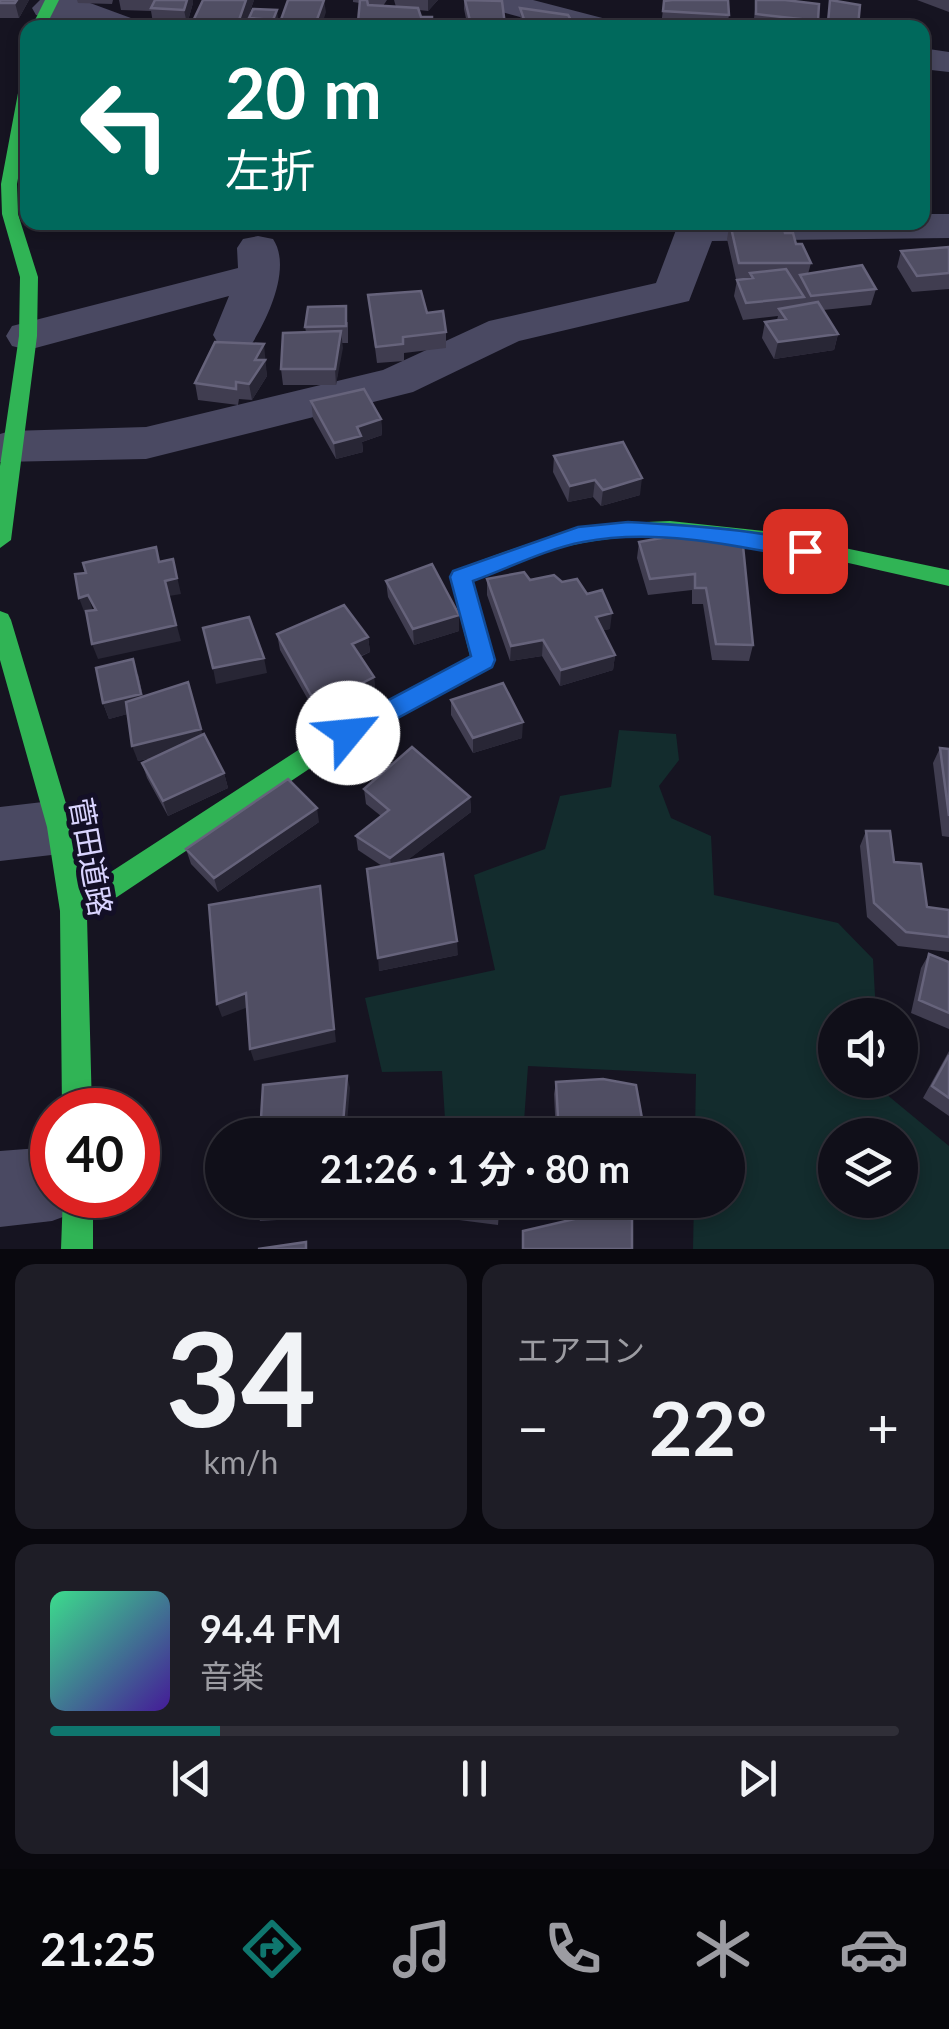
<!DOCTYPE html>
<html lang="ja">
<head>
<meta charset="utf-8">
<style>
	body { margin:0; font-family:Lato,"Noto Sans JP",sans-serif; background:#1e1d26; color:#f1f3f6; height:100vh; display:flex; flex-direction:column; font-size:38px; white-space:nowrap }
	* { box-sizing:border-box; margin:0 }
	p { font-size:32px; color:#9c9ca2 }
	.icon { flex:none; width:55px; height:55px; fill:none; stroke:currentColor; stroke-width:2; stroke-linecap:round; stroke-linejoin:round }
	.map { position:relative; height:1249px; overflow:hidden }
	.sheet { display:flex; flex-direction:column; gap:15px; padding:15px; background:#09080e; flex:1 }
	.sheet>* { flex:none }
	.top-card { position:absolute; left:20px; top:20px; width:910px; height:210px; border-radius:20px; box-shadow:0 5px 15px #0003,0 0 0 2px #302f38; background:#00695c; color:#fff; overflow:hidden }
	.controls { position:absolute; left:818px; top:998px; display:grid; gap:20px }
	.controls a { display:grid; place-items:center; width:100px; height:100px; border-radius:50%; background:#100f19; box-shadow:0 5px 15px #0003,0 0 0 2px #302f38; font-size:50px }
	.speed { position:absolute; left:30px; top:1088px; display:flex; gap:20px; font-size:50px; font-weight:700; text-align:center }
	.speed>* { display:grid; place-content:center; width:130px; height:130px; border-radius:50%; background:#100f19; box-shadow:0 5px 15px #0003,0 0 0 2px #302f38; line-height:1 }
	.speed .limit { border:15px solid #d22; background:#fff; color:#111 }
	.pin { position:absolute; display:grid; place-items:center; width:85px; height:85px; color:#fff; margin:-42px; border-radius:20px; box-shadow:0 5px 15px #0006 }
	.me { position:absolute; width:110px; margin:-55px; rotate:62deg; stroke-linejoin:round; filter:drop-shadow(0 0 8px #0008) }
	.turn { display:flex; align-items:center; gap:35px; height:210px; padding:0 40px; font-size:45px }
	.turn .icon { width:130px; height:130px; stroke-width:2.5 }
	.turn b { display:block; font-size:70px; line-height:85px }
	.big { font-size:75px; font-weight:700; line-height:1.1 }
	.sheet .card { flex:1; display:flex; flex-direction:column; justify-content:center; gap:15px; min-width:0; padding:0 35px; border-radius:20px; background:#1e1d26 }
	.sheet .dial { align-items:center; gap:0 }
	.dial b { font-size:130px; line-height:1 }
	.song { display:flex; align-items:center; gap:30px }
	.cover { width:120px; height:120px; border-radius:15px; background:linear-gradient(135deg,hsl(150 70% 55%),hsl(260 70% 35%)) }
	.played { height:10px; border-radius:5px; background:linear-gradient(90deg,#0f766e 20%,#302f38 20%) }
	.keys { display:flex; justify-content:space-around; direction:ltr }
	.heat { display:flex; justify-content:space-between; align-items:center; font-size:55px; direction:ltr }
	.sheet .tiles { flex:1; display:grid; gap:15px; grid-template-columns:1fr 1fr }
	.card:last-child { grid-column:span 2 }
	.trip { position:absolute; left:205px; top:1118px; width:540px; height:100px; border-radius:50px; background:#100f19; box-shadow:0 5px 15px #0003,0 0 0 2px #302f38; font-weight:700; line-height:100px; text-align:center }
	.menu { display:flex; height:160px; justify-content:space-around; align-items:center; background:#06060a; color:#9c9ca2 }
	.menu .icon { width:70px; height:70px }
	.menu .active { color:#0f766e }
	.menu b { font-size:45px; color:#f1f3f6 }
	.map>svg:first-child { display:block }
	.green { fill:#132c2d; fill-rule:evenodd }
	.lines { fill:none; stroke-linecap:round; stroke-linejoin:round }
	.street { fill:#4a4962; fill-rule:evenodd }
	.fast { fill:#30b455; fill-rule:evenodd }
	.wall { fill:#403d50 }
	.shaded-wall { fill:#282635 }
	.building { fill:#504e63; stroke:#66637b; stroke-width:2.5 }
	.route { fill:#1a73e8; stroke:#114b97; stroke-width:2.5 }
	.labels { text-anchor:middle; stroke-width:10; stroke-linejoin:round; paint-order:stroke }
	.street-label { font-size:30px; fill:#d9d4ff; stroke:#130f26 }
</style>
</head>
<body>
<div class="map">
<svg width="949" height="1249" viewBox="0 0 949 1249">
	<rect width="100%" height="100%" fill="#161421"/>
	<path class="green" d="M619,730l57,4 3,26 -20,26 12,32 40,18 3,59 124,28 35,36 3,56h-41v65h45v9l69,57v103h-256l1,-49h34v-65h-33l1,-61 -168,-8 -5,69h-77l-4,-64 -60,1 -17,-74 130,-28 -21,-95 71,-26 15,-53 51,-9zM835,1135h65v65h-65z"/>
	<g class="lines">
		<path class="street" d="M40,0h42l57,21 4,7c-36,0 -71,-4 -107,-13l-4,-7z
			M479,0h54l81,21 4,7h-57l-78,-21z
			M922,48l27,4v20l-27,-3z
			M922,214h27v24l-237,3 -23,60 -170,40 -106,51 -267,67 -146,3v-28l10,-3 136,-4 237,-57 106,-49 167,-38 23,-61h243z
			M258,236l15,3c19,28 -5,80 -22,106l-16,4 -16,-4 -6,-10 16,-39 -201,54 -16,-4 -6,-10 6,-10 226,-58 -1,-20 6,-9z
			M60,800l22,8 9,19 -9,19 -22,8 -60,7v-54z
			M52,1147v48h33l-6,16 -27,10 -52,6v-76z"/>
		<path class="fast" d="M45,0h14l-14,28h-14z
			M28,73v50l-11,61 1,30 20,63 -1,59 -26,204 -11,8v-82l19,-130 1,-59 -18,-63 -1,-30 20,-107z
			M670,521l94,10 185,39v16c-122,-26 -251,-68 -376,-41 -35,7 -67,23 -100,36l22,79 -4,6 -167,93 -237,158 5,193h-30l-2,-199 -13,-84 -47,-167v-49l8,3 3,6 62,207 10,63 223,-145 164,-89 -20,-79 3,-6c82,-31 128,-48 217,-50z
			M63,1195h30v54h-32z"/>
	</g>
	<path class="wall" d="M0,0h29l-10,18h-19z
		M77,0h36l-1,4 -34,-1z
		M119,0h74v3l-6,21 -34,-1 -2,-12 -30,-1z
		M254,0l-10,28h-49l-1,-9z
		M353,0h34l-4,6 -15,-2v1l28,2 -2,-7h44l-10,11 -9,-1 2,7 11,11h-74l2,-25 -7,-1z
		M464,0l38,1 3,27h-37l-4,-19z
		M671,0h57l1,15 -2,13 -66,-2 3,-25z
		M756,0l62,21 -1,7h-64z
		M830,0l30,5 -2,23h-32z
		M917,0h32v12z
		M520,8l52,14v6h-51z
		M249,18h29l-4,10 -24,-2z
		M730,223l55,10 26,30 -3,11 68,15 -5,16 -48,5 15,24 -4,16 -60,9 -12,-21 3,-16 12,-2 1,-4 -35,4 -9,-24 3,-16 10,-1h-11l-9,-40z
		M949,247v42l-37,3 -15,-25 4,-16z
		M368,295l59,18 19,19v16l-42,5v8l-27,2z
		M348,322v21h-6l-6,42h-53l-2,-16 25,-37 -1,-5z
		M267,360l-2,3 2,13 -15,24 -13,-1 -1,6 -40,-5 -3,-17z
		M311,401l70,18 1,16 -20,7 1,10 -27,7 -23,-41z
		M554,456l86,39 -39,11 -8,-9 -25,5 -15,-30z
		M678,535l75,110 -4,16 -37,-1 -9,-56h-11v-14l-44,5 -11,-37 2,-16z
		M487,579l43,1 80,49 -7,1 12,25 -2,15 -53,16 -18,-30 -32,5 -23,-66z
		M386,581l73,34v16l-45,14 -26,-48z
		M277,634l91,3 2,15 -10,5 14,20 1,16 -55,28 -40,-71z
		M138,674l5,22 60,39 21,38 4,15 -60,28 -21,-38 -5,-15 14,-6 -18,4 -11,-47 -18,5 -6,-16z
		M451,700l71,38 -49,15 -22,-38z
		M940,748l9,1v88l-7,-1 -9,-73z
		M364,789l106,8 1,15 -65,49 52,94 -79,16 3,-105 -24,-16 -2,-14 25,-20 -15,-12z
		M319,822l-101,70 -27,-28 -5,-15z
		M866,831l28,31 33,45 22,3v42l-51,-6 -31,-29 -7,-71z
		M929,954l20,8v67l-38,-16 10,-45z
		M949,1051v65l-26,-18z
		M556,1082l89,53h-89l-2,-41z
		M256,1200h89v16l-85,5 -4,-10z
		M500,1200l-2,25 -39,-5 -1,-10z"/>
	<path class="shaded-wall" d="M17,0h12l-10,18 -4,-15z
		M187,0h6v3l-6,21 -3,-14z
		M246,0h8l-10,28h-6v-5z
		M324,0l2,12 -5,16h-7z
		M428,0h10l-10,11z
		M277,10l1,8 -4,10 -1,-8z
		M341,331l2,17 -7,37 -1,-16z
		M838,334l-4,16 -60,9 4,-17z
		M264,344l3,32 -15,24 -3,-16 6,-24z
		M381,419l1,16 -20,7 1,10 -27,7 -2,-16 23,-16z
		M642,478l-2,17 -39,11 2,-16z
		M595,480l-2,17 -25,5 2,-16z
		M173,559l8,35 -12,2 12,45 -83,18 -6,-15 73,-63z
		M88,595l5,16 -8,3 -6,-16z
		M612,613l-2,16 -15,3 1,-15z
		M459,615v16l-45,14 -1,-16z
		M368,637l2,15 -17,7 -1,-15z
		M543,640l-1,16 -32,5 1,-15z
		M615,655l-2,15 -53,16 1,-16z
		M264,658l3,15 -51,11 -3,-16z
		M133,659l13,50 -37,10 -6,-16z
		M374,677l1,16 -55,28 -3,-15z
		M523,722l-1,16 -49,15v-15z
		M201,729l4,16 -67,16 -6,-15z
		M224,773l4,15 -60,28 -5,-15z
		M470,797l1,15 -79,60 -2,-14z
		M317,808l2,14 -101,70 -4,-14z
		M320,886l16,156 -82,19 -4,-12z
		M457,941l1,14 -79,16 -1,-13z
		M246,993l5,13 -29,11 -5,-13z
		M347,1076l3,12 -4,47h-4z"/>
	<path class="building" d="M0,0h17l-2,3h-15z
		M155,0h32l-3,10 -33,-2z
		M203,0h43l-8,23 -44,-4z
		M288,0h36l-10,28h-36z
		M360,0h7l1,5 50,3 3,9h11v10l-15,-2 -49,2v-5h-10z
		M465,0l37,1 3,24h-34z
		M672,0h56l1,15 -66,-4 1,-10z
		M756,0h29l34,4 -1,17 -62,-7z
		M830,0l30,5 -2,21 -30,-3z
		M520,8l48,7 4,7 -46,3z
		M253,9l24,1 -4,10 -24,-2z
		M783,222l2,11h8l3,11h6l9,19h-72l-9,-40z
		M949,247v26l-32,3 -16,-25z
		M862,265l14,24 -65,7 -11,-21z
		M786,269l18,28 -58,6 -9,-23 16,-2 -3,-5z
		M421,291l6,22 16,-2 3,21 -43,5v7l-27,3 -8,-52z
		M818,302l20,32 -60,8 -13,-20 21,-3 -7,-10z
		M346,306v20l-41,1 3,-20z
		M341,331l-6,38h-54l2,-36z
		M215,342l49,2 -9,16h10l-16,24 -13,-2v7l-41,-6z
		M364,389l17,30 -24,8 4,9 -27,7 -23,-42z
		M623,442l19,36 -39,12 -8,-10 -25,6 -16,-30z
		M678,535l64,1 11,109 -37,-1 -10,-56h-11v-14l-45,5 -11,-37z
		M156,547l3,15 14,-3 4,19 -12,3 11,44 -84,19 -6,-33 10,-1 -8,-15 -9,3 -4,-24 11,-1 -3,-10z
		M432,564l27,51 -46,14 -27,-48z
		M524,572l6,8 24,-5 8,7 15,-3 10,15 15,-4 10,23 -16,4 19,38 -54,15 -18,-30 -32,6 -24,-67z
		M344,605l24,32 -16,7 22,33 -57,29 -40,-72z
		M249,617l15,41 -51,10 -10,-40z
		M133,659l8,35 -38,9 -7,-35z
		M188,682l13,47 -69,17 -6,-44z
		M503,683l20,39 -50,16 -22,-38z
		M204,734l20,39 -61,28 -21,-38z
		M412,747l58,50 -80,61 -34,-22 33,-26 -25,-21z
		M940,748l9,1v67z
		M288,779l29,29 -103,70 -28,-29z
		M866,831h24l4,31 27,2 6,43 22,3v27l-43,-5 -32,-29z
		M443,854l14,87 -79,17 -11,-89z
		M320,886l14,143 -84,20 -4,-56 -29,11 -8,-99z
		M929,954l20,8v51l-30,-13z
		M949,1055v43l-17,-12z
		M347,1076l-5,59h-82l3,-50z
		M603,1079l33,6 9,50h-86l-3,-53z
		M256,1200h87v6l-87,5z
		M460,1200h40l-2,15 -40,-5z
		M583,1217l49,2v30h-109v-18z
		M306,1242v7h-48z"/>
	<path class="route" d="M628,522c33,2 171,8 188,29l-11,8c-71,-14 -150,-31 -222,-17 -37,7 -74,26 -110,39l22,79 -3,7 -135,73h-17l-4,-7 4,-7 131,-70 -21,-79 3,-6 125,-44z"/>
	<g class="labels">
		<g class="street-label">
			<text transform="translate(90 857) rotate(80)" y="10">菅田道路</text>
		</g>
	</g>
</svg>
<div class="controls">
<a><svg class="icon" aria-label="sound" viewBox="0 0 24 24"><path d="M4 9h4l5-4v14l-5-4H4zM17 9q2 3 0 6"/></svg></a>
<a><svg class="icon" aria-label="layers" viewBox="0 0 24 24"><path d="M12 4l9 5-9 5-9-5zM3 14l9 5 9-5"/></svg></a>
</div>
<div class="speed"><div class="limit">40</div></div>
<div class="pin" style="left:805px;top:551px;background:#d93025"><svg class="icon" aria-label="arrive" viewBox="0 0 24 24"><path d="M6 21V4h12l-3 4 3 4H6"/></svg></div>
<svg class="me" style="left:348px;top:733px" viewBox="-20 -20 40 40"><circle r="19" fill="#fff"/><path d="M0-13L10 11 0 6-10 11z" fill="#1a73e8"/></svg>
<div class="trip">21:26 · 1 分 · 80 m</div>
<div class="top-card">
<div class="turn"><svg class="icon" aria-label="left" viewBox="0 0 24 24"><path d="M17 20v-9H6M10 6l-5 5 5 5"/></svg><div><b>20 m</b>左折</div></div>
</div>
</div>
<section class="sheet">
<div class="tiles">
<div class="card dial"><b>34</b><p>km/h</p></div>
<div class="card"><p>エアコン</p>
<div class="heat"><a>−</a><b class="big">22°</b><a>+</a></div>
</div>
<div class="card">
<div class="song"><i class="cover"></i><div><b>94.4 FM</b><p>音楽</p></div></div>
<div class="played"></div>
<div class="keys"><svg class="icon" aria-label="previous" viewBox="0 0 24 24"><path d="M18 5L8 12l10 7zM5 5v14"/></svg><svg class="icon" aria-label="pause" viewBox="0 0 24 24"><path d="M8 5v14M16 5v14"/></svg><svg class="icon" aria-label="next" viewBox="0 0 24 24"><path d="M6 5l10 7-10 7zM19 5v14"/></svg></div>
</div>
</div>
</section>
<nav class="menu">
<b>21:25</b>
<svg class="icon active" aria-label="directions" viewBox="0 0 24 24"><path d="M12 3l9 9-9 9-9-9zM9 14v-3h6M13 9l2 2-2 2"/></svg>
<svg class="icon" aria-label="music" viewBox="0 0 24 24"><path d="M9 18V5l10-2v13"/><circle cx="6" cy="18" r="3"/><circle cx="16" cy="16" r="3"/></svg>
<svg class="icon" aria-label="phone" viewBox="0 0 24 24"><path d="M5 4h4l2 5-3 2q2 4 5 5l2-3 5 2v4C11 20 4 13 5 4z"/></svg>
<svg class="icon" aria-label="climate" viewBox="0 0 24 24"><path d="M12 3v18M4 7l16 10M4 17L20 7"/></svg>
<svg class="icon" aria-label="car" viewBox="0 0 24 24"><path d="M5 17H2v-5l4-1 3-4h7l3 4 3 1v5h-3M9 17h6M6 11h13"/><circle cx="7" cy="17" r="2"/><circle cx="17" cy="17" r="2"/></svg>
</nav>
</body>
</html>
